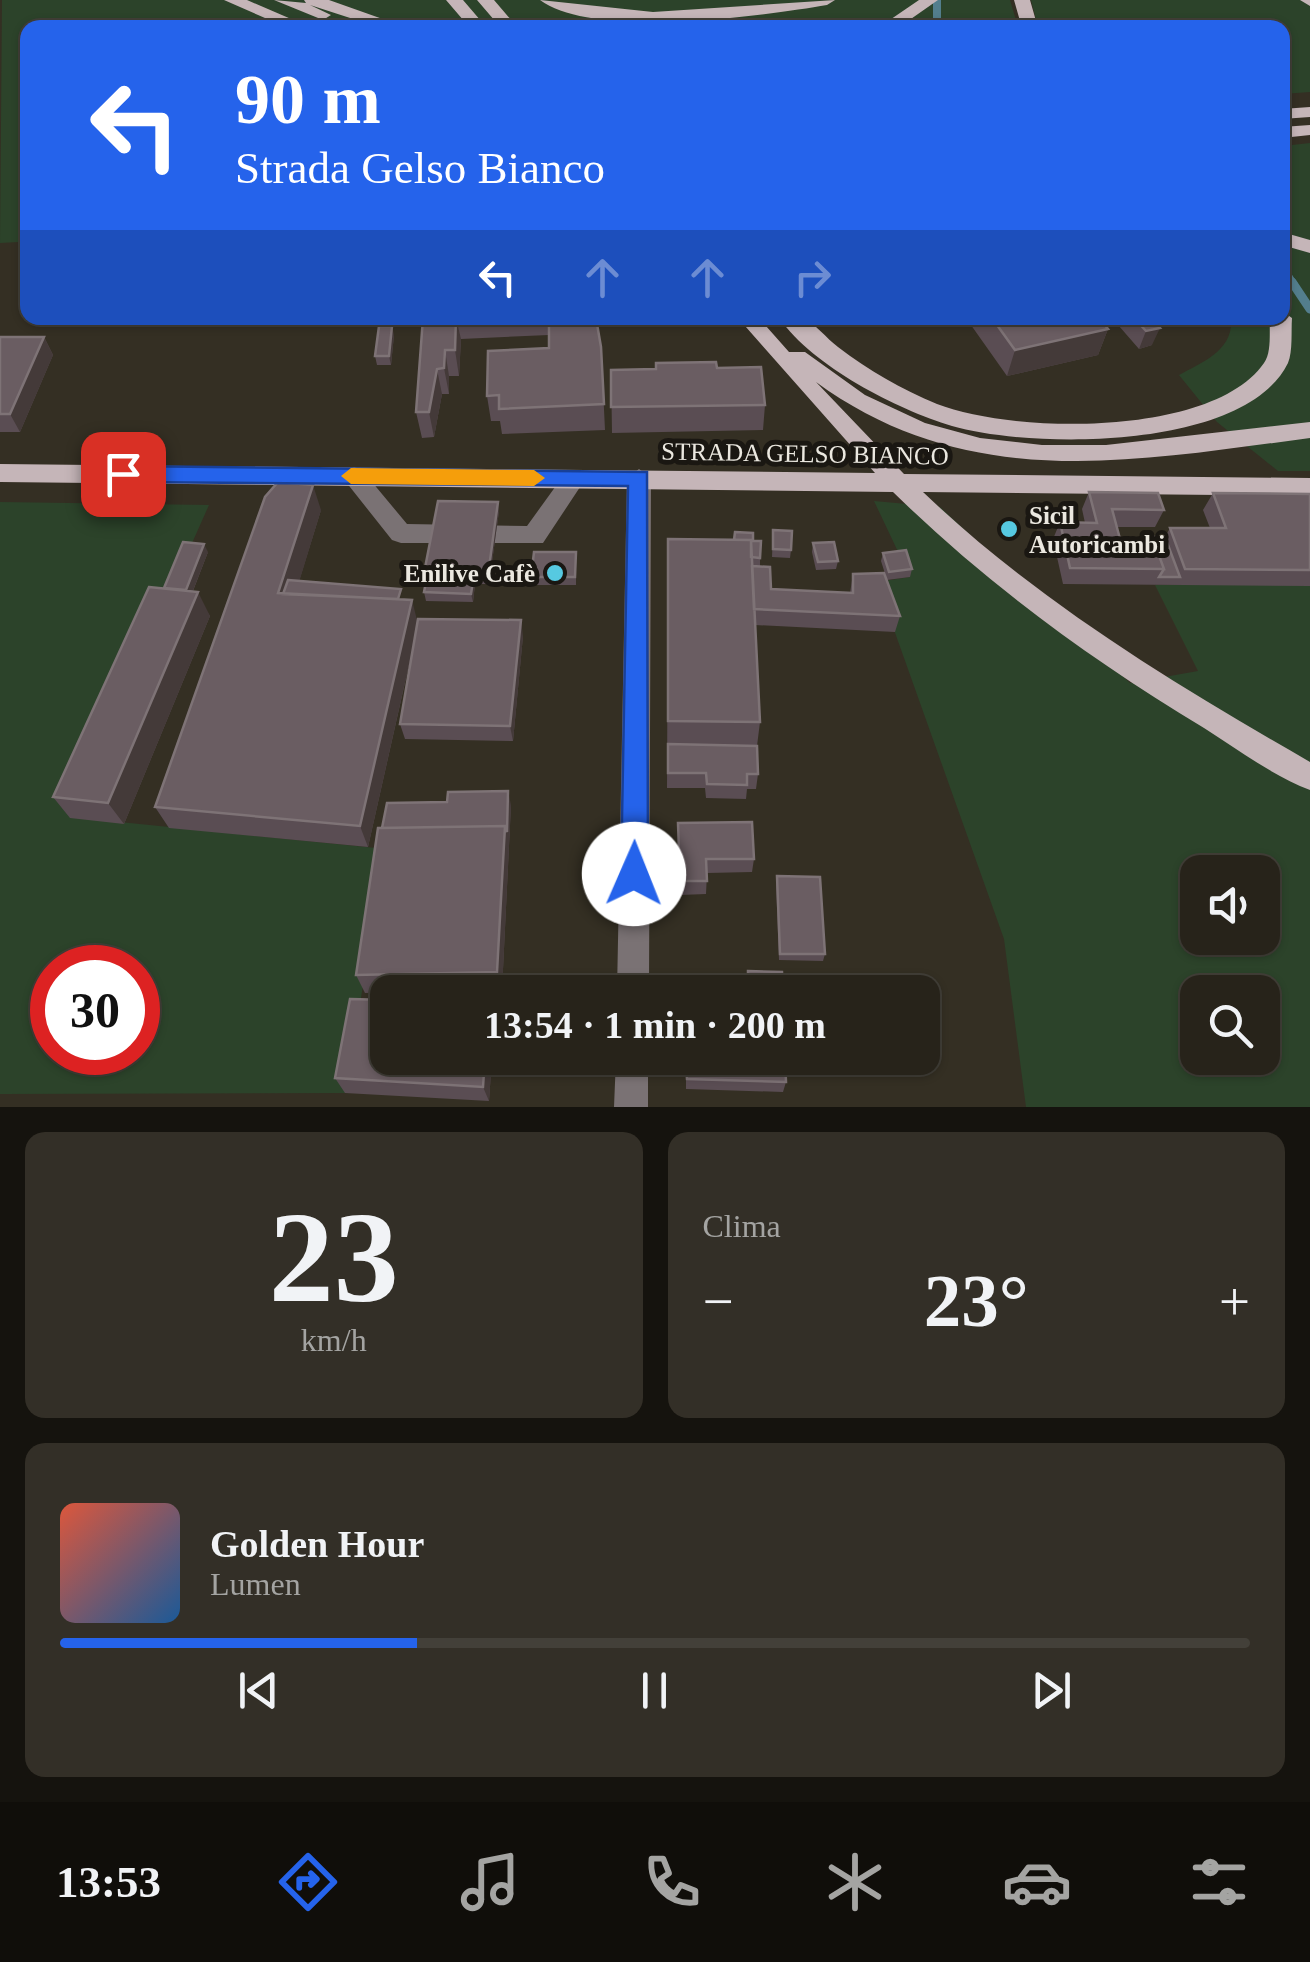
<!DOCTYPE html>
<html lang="it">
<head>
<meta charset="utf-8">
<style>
	body { margin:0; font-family:Georgia,serif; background:#332f27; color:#f1f3f6; height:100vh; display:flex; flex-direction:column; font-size:38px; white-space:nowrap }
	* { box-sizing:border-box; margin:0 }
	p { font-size:32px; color:#a4a4a2 }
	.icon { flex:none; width:55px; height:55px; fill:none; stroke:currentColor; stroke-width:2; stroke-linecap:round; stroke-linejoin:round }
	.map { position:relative; height:1107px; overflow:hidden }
	.side { display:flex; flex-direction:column; gap:25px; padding:25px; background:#15130e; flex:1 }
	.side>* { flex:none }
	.banner { position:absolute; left:20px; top:20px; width:1270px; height:305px; border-radius:20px; box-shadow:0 2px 8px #0004,0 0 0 2px #434039; background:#2563eb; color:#fff; overflow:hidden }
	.fabs { position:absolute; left:1180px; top:855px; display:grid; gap:20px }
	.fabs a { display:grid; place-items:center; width:100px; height:100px; border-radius:20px; background:#27231a; box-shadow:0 2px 8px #0004,0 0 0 2px #434039; font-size:50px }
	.speed { position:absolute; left:30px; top:945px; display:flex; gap:20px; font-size:50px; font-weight:700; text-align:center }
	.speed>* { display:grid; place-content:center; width:130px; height:130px; border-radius:50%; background:#27231a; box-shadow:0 2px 8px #0004,0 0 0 2px #434039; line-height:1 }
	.speed .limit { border:15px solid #d22; background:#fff; color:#111 }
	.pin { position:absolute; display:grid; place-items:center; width:85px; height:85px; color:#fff; margin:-42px; border-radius:20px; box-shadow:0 5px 15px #0006 }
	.me { position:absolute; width:110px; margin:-55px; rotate:1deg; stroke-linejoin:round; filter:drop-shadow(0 0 8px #0008) }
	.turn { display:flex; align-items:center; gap:35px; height:210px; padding:0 50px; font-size:45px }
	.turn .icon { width:130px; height:130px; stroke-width:2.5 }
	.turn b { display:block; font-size:70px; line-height:85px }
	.lanes { display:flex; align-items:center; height:95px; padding:0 50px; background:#0003; justify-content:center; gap:50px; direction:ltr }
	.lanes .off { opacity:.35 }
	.big { font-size:75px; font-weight:600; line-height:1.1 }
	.side .tile { flex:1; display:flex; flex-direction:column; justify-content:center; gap:15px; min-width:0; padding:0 35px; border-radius:20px; background:#332f27 }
	.side .dial { align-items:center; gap:0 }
	.dial b { font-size:130px; line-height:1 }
	.song { display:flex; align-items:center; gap:30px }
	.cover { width:120px; height:120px; border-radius:15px; background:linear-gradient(135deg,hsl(10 70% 55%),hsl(210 70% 35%)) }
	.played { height:10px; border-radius:5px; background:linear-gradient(90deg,#2563eb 30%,#434039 30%) }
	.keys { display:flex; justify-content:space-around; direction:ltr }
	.heat { display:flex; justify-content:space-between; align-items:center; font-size:55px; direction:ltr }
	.side .tiles { flex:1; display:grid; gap:25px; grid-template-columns:1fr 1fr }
	.tile:last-child { grid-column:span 2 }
	.trip { position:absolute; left:370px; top:975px; width:570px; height:100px; border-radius:20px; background:#27231a; box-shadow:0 2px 8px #0004,0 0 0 2px #434039; font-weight:600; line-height:100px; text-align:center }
	.tabs { display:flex; height:160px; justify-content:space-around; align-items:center; background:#100e0a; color:#a4a4a2 }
	.tabs .icon { width:70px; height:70px }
	.tabs .active { color:#2563eb }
	.tabs b { font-size:45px; color:#f1f3f6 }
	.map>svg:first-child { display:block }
	.green { fill:#2c432a; fill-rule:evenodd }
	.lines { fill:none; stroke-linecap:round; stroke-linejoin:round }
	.stream-far1 { stroke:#537e8d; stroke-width:8 }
	.stream { stroke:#537e8d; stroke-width:9 }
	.minor { fill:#7a7274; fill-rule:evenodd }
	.major { fill:#c5b5b8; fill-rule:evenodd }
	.wall { fill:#5a4d53 }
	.shaded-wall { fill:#443a39 }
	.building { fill:#6a5d62; stroke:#7e7376; stroke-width:2.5 }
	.route { fill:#2563eb; stroke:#184099; stroke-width:2.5 }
	.slow { fill:#f59e0b }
	.poi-dot { fill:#56c9e1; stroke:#1a1712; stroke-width:4 }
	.labels { text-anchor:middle; stroke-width:10; stroke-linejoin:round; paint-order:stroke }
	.street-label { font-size:25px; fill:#ebe8e0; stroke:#1a1712 }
	.poi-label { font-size:25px; font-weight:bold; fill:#ebe8e0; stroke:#1a1712; text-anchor:start }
</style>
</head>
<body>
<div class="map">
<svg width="1310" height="1107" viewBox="0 0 1310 1107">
	<rect width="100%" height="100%" fill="#342f23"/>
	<path class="green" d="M1010,0l8,27 -990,1 -1,198 -8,16 -19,1 2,-243z
		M1031,0h279v92l-27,2 -1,-66 -244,-1z
		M1310,143v328h-32l-61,-49 -38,-47c24,-13 55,-25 52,-57h51l1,-172z
		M874,501l66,6 190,176 68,-12 -43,-86 155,-1v523h-284l-22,-168 -127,-357 33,-5zM1198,872h64v66h-64zM1198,992h64v66h-64z
		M0,502l209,3 -139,312 316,32 -41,244 -345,1zM52,968h86v84h-86z"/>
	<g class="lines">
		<path class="stream-far1" d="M937,0v28
			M1282,267l12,18"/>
		<path class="stream" d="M1292,282l18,27"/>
		<path class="minor" d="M354,467l8,3 45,54 120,2 39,-54h16l4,6 -43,65h-142l-9,-3 -46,-58 -4,-6 4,-6z
			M639,469l12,9 -2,514h-32l10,-514z
			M616,1058h32v49h-34z"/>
		<path class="major" d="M224,0h23l65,28h-24z
			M274,0l32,3 -2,-3h25l79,28h-27l-71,-23 21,10 -8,5z
			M446,0h17l24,28h-17z
			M477,0h17l24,28h-17z
			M540,0l113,12 182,-12 -8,5c-65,11 -233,35 -287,-5z
			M919,0h19l-40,28h-20z
			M1014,0h16l8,28h-16z
			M1300,0h10v6z
			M1310,107v10l-28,2v-10z
			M1310,125v10l-28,3v-11z
			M1282,232l28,8v13l-28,-8z
			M1282,311l10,7c-1,13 1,33 -4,45 -43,88 -256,86 -336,63 -56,-17 -138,-59 -173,-108 6,0 17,-2 23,0 12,4 25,21 36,29 30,23 63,42 99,57 77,30 276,33 327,-41 8,-11 5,-32 6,-45h12z
			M738,318h21l30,34h16l60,43 60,28 55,15 62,7h64l204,-23v16c-175,23 -341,56 -494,-56l88,92 406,4v18l-387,-4c115,110 250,191 387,270v28c-37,-14 -73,-41 -106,-62 -113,-68 -217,-144 -311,-236l-893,-10v-18l875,9z"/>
	</g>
	<path class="wall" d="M423,318h173l5,29 4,83 -103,4 -2,-13h-9l-4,-25 62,-48v-13l-88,4 -2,37h-10v18h-7l-8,43 -12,1 -6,-26z
		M966,318h133l9,11 -10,26 -91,21z
		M1112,318h39l1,27 -13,4z
		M394,335l-3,30h-14l-2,-9z
		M0,337h44l9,18 -33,77h-20z
		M717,368l48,37 -2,25 -151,3 -1,-63z
		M1089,492l75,18 -9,17h-38l6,23h19l-1,-4 4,-9h20l5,-9h40l-7,-18 10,-17 97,1v92l-247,-2 -10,-45 7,-17 25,1 -3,-14z
		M321,510l-22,71 105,19 13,21 106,15 -10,105 -108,-2 -5,-15 13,-77 -45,200 -199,-19 -14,-21z
		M499,511l-10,73h-14l-2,18 -47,-1 -2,-9 2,-10 -2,-9z
		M773,530l18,20 -1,8 -18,-1z
		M668,539l85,2 7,17v8l11,23 79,4 3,-19 47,42 -5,16 -140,-7 5,97 -3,24 1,28 -2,15h-9l-1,10 -40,-1 -1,-10h-38z
		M813,543l25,18 -2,8 -20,1 -4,-18z
		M208,552l-15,39 17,25 -86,208 -54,-6 -17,-21 111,-209z
		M576,552v33h-44l-1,-8z
		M883,553l29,16 -2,8 -23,3 -6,-19z
		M511,805l-9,185 -137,3 -9,-18 26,-147z
		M678,823l76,36 -2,13 -45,1 -1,21 -26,1z
		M777,876l48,78 -2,7 -44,-1 -3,-77z
		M388,1058h104l-3,43 -144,-8 -10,-15z
		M696,1058h89l1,24 -3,10 -97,-3v-24l10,-1z"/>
	<path class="shaded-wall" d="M456,318l5,21 -2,37 -4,-26z
		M392,326l2,9 -3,30 -2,-9z
		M1160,328l-8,17 -13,4 7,-18z
		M1108,329l-10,26 -91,21 8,-26z
		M44,337l9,18 -33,77 -10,-18z
		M445,350l4,26v18l-5,-26z
		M437,369l5,25 -8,43 -5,-25z
		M313,485l8,25 -28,92 -15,-9z
		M498,502l1,9 -10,73 -1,-9z
		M204,544l4,8 -18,46 -4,-8z
		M474,575l1,9 -2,18 -2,-8z
		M198,592l12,24 -86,208 -16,-21z
		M412,600l6,24 -50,223 -8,-21z
		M521,620l2,16 -10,105 -3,-15z
		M508,791l3,14 -9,185 -5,-18z
		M485,1058h7l-3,43 -6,-14z"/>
	<path class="building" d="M423,318h33l-1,32h-10l-1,18 -7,1 -8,43h-13z
		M549,318h47l5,29 3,57 -105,5v-14l-12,1 1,-45 61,-3z
		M992,318h107l9,11 -93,21z
		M1134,318h17l9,10 -14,3z
		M379,326h13l-3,30h-14z
		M0,337h44l-34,77h-10z
		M716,362l1,6 44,-1 4,38 -154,2v-37l45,-1v-6z
		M278,482l35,3 -35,108 134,7 -52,226 -205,-19 110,-310z
		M1089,492l69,1 6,17 -52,-1 11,41h34l7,19 -94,-1 -10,-46 37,1z
		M1213,493l97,1v76l-125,-1 -15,-41h56z
		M438,501l60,1 -10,73h-14l-3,19 -47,-2 2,-10 16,1 1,-9 -19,-1z
		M773,530l19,1 -1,19 -18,-1z
		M735,532l18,1v8h8l-1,17 -9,-1v-17h-17z
		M1145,537h20l15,40h-21l5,-8 -7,-19h-7z
		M668,539l83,1 9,182 -92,-1z
		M183,542l21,2 -18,46 -22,-2z
		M834,542l4,19 -20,1 -5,-19z
		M906,550l6,19 -23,3 -6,-19z
		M534,552h42l-1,25h-44z
		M752,566l18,1 1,22 82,4v-19l31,-1 16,43 -146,-7z
		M288,580l113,9 -3,10 -115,-5z
		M149,587l49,5 -90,211 -55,-6z
		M418,619l103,1 -11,106 -110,-2z
		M668,744l89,2 1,28h-11v11l-40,-1 -1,-11h-38z
		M508,791l-1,41 -2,-6 -123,2 5,-25 60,-1 1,-10z
		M752,822l2,37h-48l1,22h-27l-2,-58z
		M505,826l-8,146 -141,3 22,-147z
		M777,876l43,1 5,77h-45z
		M748,971l34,1 1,20h-35z
		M350,999l38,1v58h97l-2,29 -148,-9z
		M697,1058h88l1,24 -99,-3 -1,-14 11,-1z"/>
	<path class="route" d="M123,466l524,6 1,402 -4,9 -10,4 -9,-4 -4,-9 7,-388 -505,-4 -11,-8z"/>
	<path class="slow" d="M351,468l183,2 11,8 -11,8 -183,-2 -10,-8z"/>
	<g class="poi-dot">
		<circle cx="1009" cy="529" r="10"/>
		<circle cx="555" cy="573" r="10"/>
	</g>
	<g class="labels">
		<g class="street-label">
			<text transform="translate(805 453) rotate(1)" y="9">STRADA GELSO BIANCO</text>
		</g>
		<g class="poi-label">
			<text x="1029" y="524">Sicil<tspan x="1029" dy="29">Autoricambi</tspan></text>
			<text x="535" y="582" text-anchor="end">Enilive Cafè</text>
		</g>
	</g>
</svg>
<div class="fabs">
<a><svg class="icon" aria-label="sound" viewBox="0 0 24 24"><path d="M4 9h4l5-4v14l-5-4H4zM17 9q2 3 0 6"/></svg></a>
<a><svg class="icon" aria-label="search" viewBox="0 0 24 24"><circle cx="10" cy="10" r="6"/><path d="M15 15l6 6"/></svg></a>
</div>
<div class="speed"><div class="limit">30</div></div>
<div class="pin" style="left:123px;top:474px;background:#d93025"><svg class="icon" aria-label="arrive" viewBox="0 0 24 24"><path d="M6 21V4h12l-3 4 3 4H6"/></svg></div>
<svg class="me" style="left:634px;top:874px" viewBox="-20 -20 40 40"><circle r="19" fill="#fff"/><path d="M0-13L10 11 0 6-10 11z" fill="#2563eb"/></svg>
<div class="trip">13:54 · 1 min · 200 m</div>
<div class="banner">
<div class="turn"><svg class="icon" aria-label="left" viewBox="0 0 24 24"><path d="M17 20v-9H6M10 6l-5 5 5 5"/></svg><div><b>90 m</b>Strada Gelso Bianco</div></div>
<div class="lanes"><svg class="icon" aria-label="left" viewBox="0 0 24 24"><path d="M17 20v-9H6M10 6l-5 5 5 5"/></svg><svg class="icon off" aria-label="ahead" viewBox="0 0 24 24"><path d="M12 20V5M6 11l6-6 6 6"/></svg><svg class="icon off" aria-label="ahead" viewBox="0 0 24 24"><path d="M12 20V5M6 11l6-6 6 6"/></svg><svg class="icon off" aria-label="right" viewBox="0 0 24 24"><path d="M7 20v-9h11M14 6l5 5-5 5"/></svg></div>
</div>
</div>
<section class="side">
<div class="tiles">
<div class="tile dial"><b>23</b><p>km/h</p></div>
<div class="tile"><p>Clima</p>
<div class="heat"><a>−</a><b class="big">23°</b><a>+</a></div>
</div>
<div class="tile">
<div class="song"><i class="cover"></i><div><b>Golden Hour</b><p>Lumen</p></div></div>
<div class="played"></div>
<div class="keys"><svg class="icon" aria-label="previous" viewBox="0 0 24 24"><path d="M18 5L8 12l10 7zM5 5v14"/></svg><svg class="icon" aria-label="pause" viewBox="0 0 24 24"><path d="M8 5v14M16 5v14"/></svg><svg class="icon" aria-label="next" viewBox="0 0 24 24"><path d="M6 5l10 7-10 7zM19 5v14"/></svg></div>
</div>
</div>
</section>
<nav class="tabs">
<b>13:53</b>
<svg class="icon active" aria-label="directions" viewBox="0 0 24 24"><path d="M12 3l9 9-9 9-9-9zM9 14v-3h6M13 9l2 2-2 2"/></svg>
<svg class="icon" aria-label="music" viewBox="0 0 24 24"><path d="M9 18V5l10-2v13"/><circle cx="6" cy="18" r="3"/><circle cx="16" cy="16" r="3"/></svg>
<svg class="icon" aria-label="phone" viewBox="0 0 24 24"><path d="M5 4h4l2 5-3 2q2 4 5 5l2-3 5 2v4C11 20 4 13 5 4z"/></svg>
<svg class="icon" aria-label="climate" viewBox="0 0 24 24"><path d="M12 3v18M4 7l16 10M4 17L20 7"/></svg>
<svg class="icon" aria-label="car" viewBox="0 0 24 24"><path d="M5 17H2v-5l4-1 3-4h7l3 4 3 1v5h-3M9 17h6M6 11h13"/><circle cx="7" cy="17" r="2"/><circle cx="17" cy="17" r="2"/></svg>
<svg class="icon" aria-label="filters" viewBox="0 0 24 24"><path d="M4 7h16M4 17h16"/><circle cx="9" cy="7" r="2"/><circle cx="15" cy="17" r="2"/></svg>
</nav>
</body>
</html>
